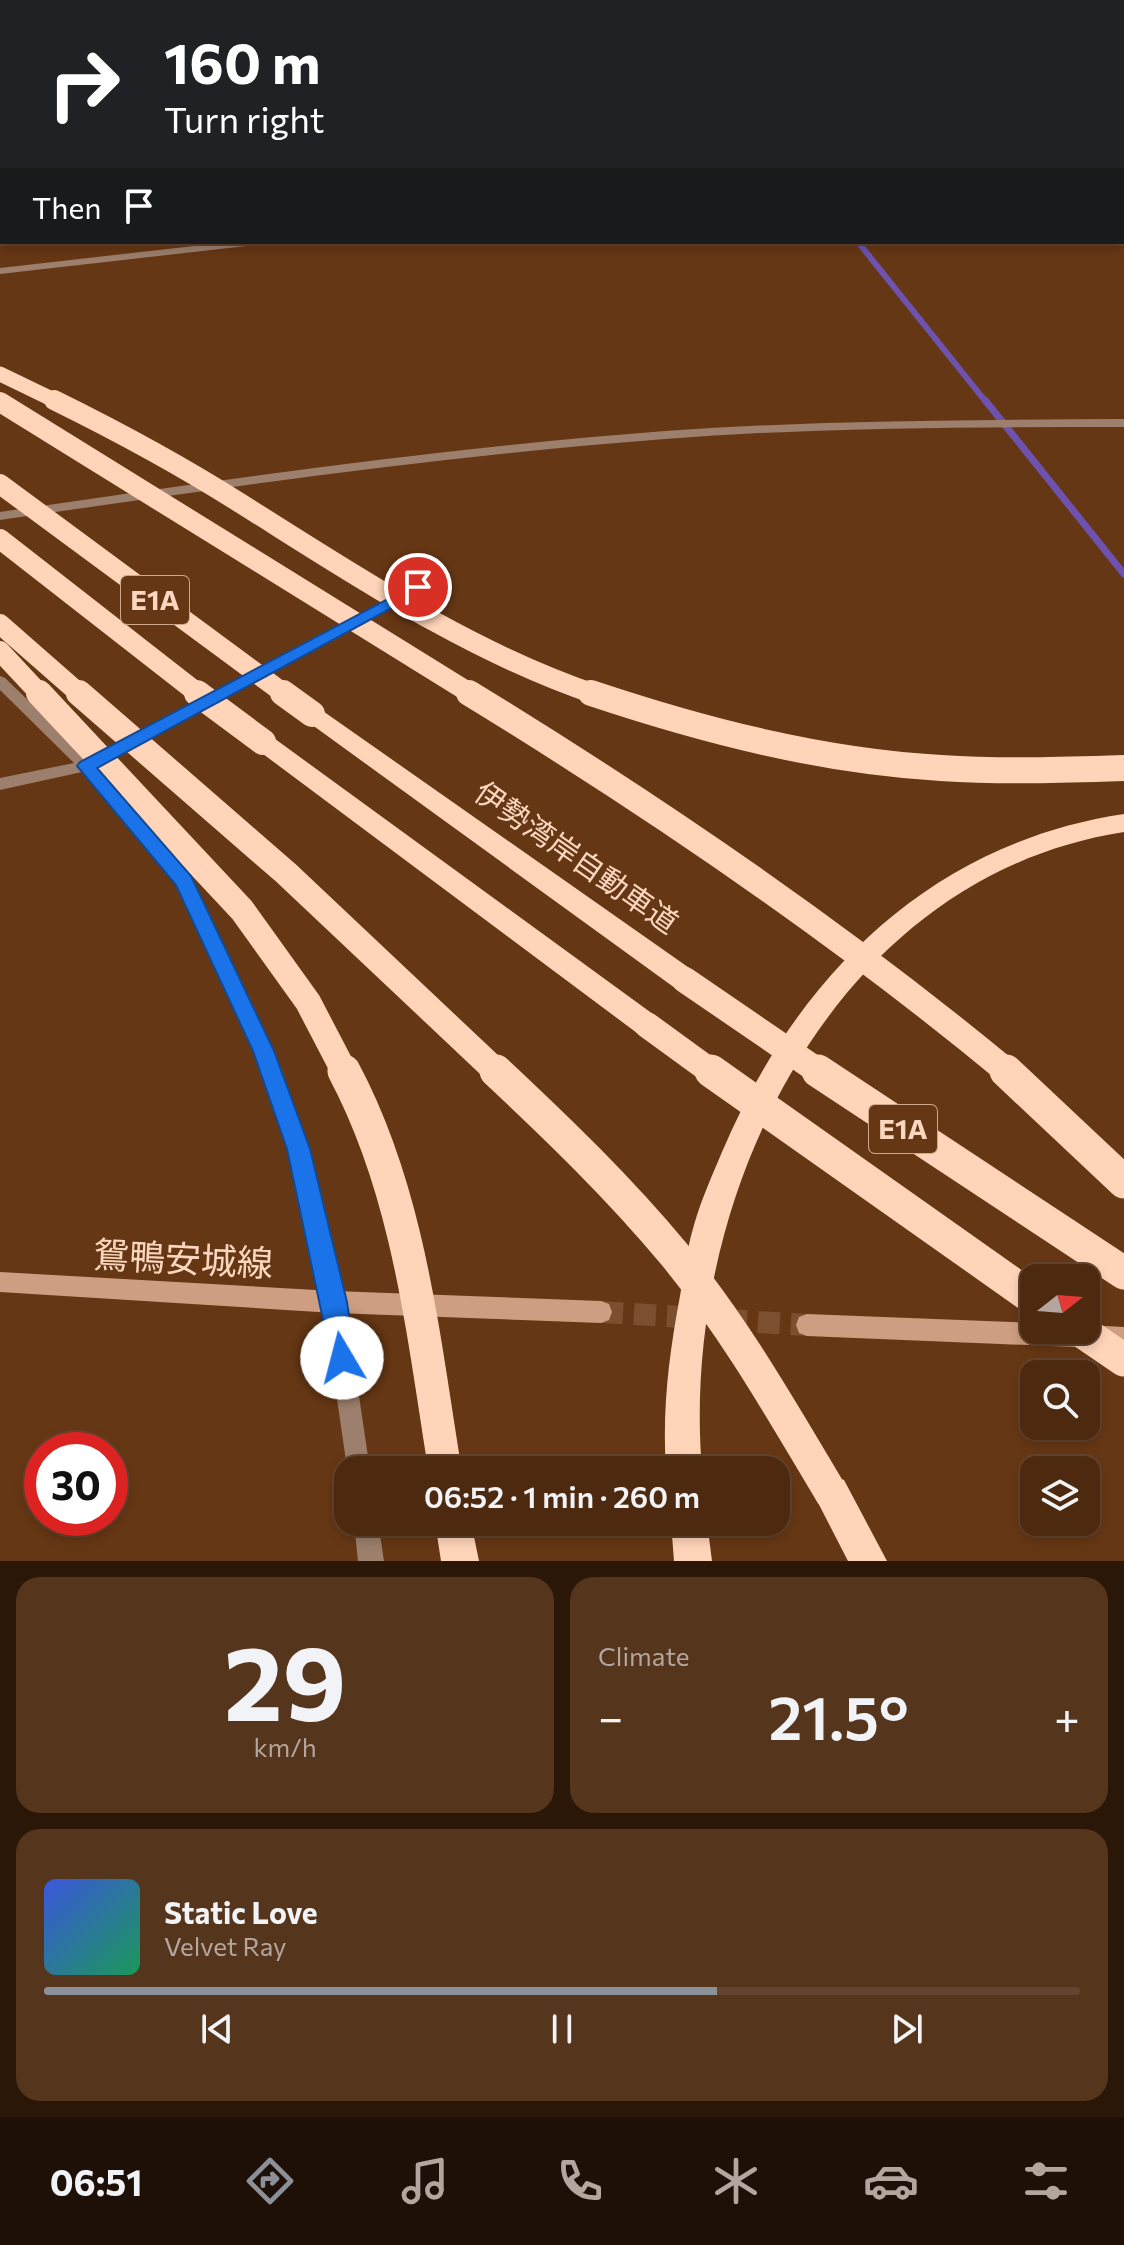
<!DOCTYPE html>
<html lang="en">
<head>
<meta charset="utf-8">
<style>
	body { margin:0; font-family:Commissioner,"Noto Sans JP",sans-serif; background:#56351d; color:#f1f3f6; height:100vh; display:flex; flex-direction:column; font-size:30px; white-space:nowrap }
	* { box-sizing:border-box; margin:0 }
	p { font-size:26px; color:#b2a69e }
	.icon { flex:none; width:44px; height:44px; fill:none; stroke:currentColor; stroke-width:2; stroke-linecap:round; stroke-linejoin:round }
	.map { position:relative; height:1561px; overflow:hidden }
	.panel { display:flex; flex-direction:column; gap:16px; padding:16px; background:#2a1708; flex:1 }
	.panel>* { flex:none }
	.banner { position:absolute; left:0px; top:0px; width:1124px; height:244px; box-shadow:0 4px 12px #0003,0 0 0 2px #63452f; background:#202124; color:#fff; overflow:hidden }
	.needle { width:52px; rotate:73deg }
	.fabs { position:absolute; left:1020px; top:1264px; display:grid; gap:16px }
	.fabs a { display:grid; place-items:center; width:80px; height:80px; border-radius:16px; background:#4c290f; box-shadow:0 4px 12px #0003,0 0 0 2px #63452f; font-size:40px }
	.speed { position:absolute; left:24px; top:1432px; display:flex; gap:16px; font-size:40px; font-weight:700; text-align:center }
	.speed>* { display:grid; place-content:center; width:104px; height:104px; border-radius:50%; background:#4c290f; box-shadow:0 4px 12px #0003,0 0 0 2px #63452f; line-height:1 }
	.speed .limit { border:12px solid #d22; background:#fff; color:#111 }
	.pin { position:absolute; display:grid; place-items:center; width:68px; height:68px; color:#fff; margin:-34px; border:4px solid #fff; border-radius:50%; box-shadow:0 2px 8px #0007 }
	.me { position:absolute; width:88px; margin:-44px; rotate:352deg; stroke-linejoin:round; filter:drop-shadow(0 0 6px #0008) }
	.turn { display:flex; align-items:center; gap:28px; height:168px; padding:0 32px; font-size:36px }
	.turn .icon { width:104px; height:104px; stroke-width:2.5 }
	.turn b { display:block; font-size:56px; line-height:68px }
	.then { display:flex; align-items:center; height:76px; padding:0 32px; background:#0003; gap:16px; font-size:30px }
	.big { font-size:60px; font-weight:600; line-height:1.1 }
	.panel .card { flex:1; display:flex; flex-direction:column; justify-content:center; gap:12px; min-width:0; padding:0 28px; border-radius:24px; background:#56351d }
	.panel .dial { align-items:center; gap:0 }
	.dial b { font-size:104px; line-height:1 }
	.song { display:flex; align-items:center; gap:24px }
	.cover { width:96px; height:96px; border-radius:12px; background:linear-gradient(135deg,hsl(230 70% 55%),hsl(150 70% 35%)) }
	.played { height:8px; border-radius:4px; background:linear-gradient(90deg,#8c9099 65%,#63452f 65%) }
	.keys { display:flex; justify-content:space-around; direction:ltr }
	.heat { display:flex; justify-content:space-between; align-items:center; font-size:44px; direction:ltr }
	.panel .tiles { flex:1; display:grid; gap:16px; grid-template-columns:1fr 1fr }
	.card:last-child { grid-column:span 2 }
	.trip { position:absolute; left:334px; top:1456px; width:456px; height:80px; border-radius:24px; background:#4c290f; box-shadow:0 4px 12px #0003,0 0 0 2px #63452f; font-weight:600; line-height:80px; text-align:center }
	.tabs { display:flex; height:128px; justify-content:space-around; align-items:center; background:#1e1006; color:#b2a69e }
	.tabs .icon { width:56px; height:56px }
	.tabs .active { color:#8c9099 }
	.tabs b { font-size:36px; color:#f1f3f6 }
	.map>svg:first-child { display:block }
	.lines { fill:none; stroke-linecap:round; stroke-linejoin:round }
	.stream-far1 { stroke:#6d52af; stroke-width:6 }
	.stream { stroke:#6d52af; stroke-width:7 }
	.river { fill:#6d52af; fill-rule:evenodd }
	.secondary-tunnel { stroke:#7c4f2e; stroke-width:22; stroke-dasharray:22 11; stroke-linecap:butt }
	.minor { fill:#9c7f6c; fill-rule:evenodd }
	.tertiary { fill:#9c7f6c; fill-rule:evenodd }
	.secondary { fill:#cd9e81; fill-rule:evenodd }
	.motorway { fill:#ffd4b8; fill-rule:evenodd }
	.motorway-bridge-far3 { stroke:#ffd4b8; stroke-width:15 }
	.motorway-bridge-far2 { stroke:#ffd4b8; stroke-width:20 }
	.motorway-bridge-far1 { stroke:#ffd4b8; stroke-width:26 }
	.motorway-bridge { stroke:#ffd4b8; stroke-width:33 }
	.route { fill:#1a73e8; stroke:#114b97; stroke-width:2 }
	.labels { text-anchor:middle; stroke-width:8; stroke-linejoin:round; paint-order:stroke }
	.shield { fill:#663714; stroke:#cea78c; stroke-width:2 }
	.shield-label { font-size:28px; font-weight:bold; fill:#fbd7c0 }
	.street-label { font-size:30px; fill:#fbd7c0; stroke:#663714 }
	.near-street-label { font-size:36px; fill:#fbd7c0; stroke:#663714 }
</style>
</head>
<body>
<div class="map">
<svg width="1124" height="1561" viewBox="0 0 1124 1561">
	<rect width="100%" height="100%" fill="#663714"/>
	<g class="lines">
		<path class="stream-far1" d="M858,242l128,160"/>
		<path class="stream" d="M985,400l139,174"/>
		<path class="river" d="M43,0h29l1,2h-29z
			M1122,209h2v18h-2z"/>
		<path class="secondary-tunnel" d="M601,1312l97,6
			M725,1320l82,5"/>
		<path class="minor" d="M1122,36h2l-2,5z
			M1122,228h2v6h-2z
			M229,242h31l-5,3 -255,29v-6z
			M418,583l5,1 2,3 -2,3 -327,177 94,110 93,196 25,76 37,153 25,168h-22v5l-25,-173 -35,-153 -25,-76 -86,-187 -95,-114 -82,18v-12l74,-15 -74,-73v-14l5,2 83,80z
			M354,1522h24l6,39h-26z"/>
		<path class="tertiary" d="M1124,419v8c-153,0 -306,0 -459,12 -223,17 -444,49 -665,81v-8c221,-32 442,-64 665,-81 153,-11 306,-11 459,-12z"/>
		<path class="secondary" d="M0,1272l334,19 267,10 8,3 3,8 -3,8 -8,3 -267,-10 -334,-21z
			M807,1314l227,9v7h52v-5l38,2v22l-317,-13 -8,-3 -3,-8 3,-8z"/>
		<path class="motorway" d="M312,706l8,3 375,263 4,8 -4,8 -10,3 -10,-3 -371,-269 -3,-5 3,-5z
			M263,734l8,2 386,281 4,8 -4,8 -10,4 -10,-4 -382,-285 -4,-6 4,-6z
			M1124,814v18c-292,45 -445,368 -422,638h-36c-4,-59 3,-116 14,-174 4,-24 7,-48 14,-71 7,-25 18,-49 28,-73 74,-175 208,-309 402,-338z
			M831,1475l13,5 43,81h-39l-35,-68 5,-13z
			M435,1522h36l8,39h-38z
			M671,1522h36l5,39h-38z"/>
		<path class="motorway-bridge-far3" d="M0,374l58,28"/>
		<path class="motorway-bridge-far2" d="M54,400c63,31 126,65 186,103 115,72 227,148 357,192
			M0,402l473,293
			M0,484l286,211
			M0,539l200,156
			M0,624l81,71
			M0,651l41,44"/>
		<path class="motorway-bridge-far1" d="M39,693l203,217 66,92 37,71
			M79,693l207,180 212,200
			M197,693l66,49
			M283,693l29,21
			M469,693c188,115 370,239 540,380
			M591,693c114,38 230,68 350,75 61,4 122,2 183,0
			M685,980l136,93
			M647,1025l66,48"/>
		<path class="motorway-bridge" d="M344,1071c65,122 79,264 101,399
			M496,1071c63,59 123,117 178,183 61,74 108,157 157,239
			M711,1071l323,228
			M818,1071l306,202
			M1006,1071l118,111
			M1080,1330l44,30"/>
	</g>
	<path class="route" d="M418,583l8,4 -3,4 -326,177 94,108 83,175 36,98 37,153 8,56 -3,9 -10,4 -9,-4 -46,-218 -34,-98 -77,-166 -99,-119 3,-4z"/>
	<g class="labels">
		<g class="shield">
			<rect x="121" y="576" width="68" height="48" rx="6"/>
			<rect x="869" y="1105" width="68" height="48" rx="6"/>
		</g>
		<g class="shield-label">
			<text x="155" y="610">E1A</text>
			<text x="903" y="1139">E1A</text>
		</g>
		<g class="street-label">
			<text transform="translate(576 858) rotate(35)" y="10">伊勢湾岸自動車道</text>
		</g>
		<g class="near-street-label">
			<text transform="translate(183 1259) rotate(3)" y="13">鴛鴨安城線</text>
		</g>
	</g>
</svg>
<div class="fabs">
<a><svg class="needle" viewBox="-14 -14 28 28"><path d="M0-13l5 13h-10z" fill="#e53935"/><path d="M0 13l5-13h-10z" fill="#b2a69e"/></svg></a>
<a><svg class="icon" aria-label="search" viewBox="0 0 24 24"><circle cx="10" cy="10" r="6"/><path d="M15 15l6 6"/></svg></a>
<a><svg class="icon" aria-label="layers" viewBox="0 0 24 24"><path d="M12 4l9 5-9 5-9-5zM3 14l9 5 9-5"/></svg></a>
</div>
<div class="speed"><div class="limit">30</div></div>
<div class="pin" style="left:418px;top:587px;background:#d93025"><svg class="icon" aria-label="arrive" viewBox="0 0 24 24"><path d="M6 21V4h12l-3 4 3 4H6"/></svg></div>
<svg class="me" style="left:342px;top:1358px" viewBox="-20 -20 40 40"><circle r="19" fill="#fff"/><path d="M0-13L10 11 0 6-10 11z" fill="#1a73e8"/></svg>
<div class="trip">06:52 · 1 min · 260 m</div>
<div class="banner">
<div class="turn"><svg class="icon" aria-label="right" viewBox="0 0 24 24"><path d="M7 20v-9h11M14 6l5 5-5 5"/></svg><div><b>160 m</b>Turn right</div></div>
<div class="then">Then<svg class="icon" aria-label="arrive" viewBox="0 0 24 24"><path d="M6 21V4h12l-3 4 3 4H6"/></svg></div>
</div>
</div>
<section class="panel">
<div class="tiles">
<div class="card dial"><b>29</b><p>km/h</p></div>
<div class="card"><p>Climate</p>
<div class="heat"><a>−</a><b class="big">21.5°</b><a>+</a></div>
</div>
<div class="card">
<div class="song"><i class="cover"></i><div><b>Static Love</b><p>Velvet Ray</p></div></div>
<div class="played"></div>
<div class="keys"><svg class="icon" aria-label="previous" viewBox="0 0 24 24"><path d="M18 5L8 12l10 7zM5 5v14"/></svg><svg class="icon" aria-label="pause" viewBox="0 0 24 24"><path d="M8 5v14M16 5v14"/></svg><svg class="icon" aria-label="next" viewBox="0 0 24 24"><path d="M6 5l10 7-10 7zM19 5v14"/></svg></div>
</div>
</div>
</section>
<nav class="tabs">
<b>06:51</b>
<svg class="icon active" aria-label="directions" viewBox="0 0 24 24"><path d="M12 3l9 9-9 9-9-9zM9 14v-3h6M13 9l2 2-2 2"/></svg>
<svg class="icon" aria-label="music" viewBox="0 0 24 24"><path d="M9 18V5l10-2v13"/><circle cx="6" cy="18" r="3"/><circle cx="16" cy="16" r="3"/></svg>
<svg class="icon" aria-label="phone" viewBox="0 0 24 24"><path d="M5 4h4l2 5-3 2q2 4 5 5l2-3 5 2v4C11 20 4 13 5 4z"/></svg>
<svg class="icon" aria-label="climate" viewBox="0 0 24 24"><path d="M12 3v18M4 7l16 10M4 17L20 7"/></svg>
<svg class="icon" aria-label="car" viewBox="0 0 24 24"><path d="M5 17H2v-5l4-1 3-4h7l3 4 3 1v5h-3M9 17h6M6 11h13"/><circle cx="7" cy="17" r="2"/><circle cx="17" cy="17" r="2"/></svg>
<svg class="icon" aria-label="filters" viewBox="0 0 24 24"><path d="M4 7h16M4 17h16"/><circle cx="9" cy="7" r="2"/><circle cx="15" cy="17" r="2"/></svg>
</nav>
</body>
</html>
